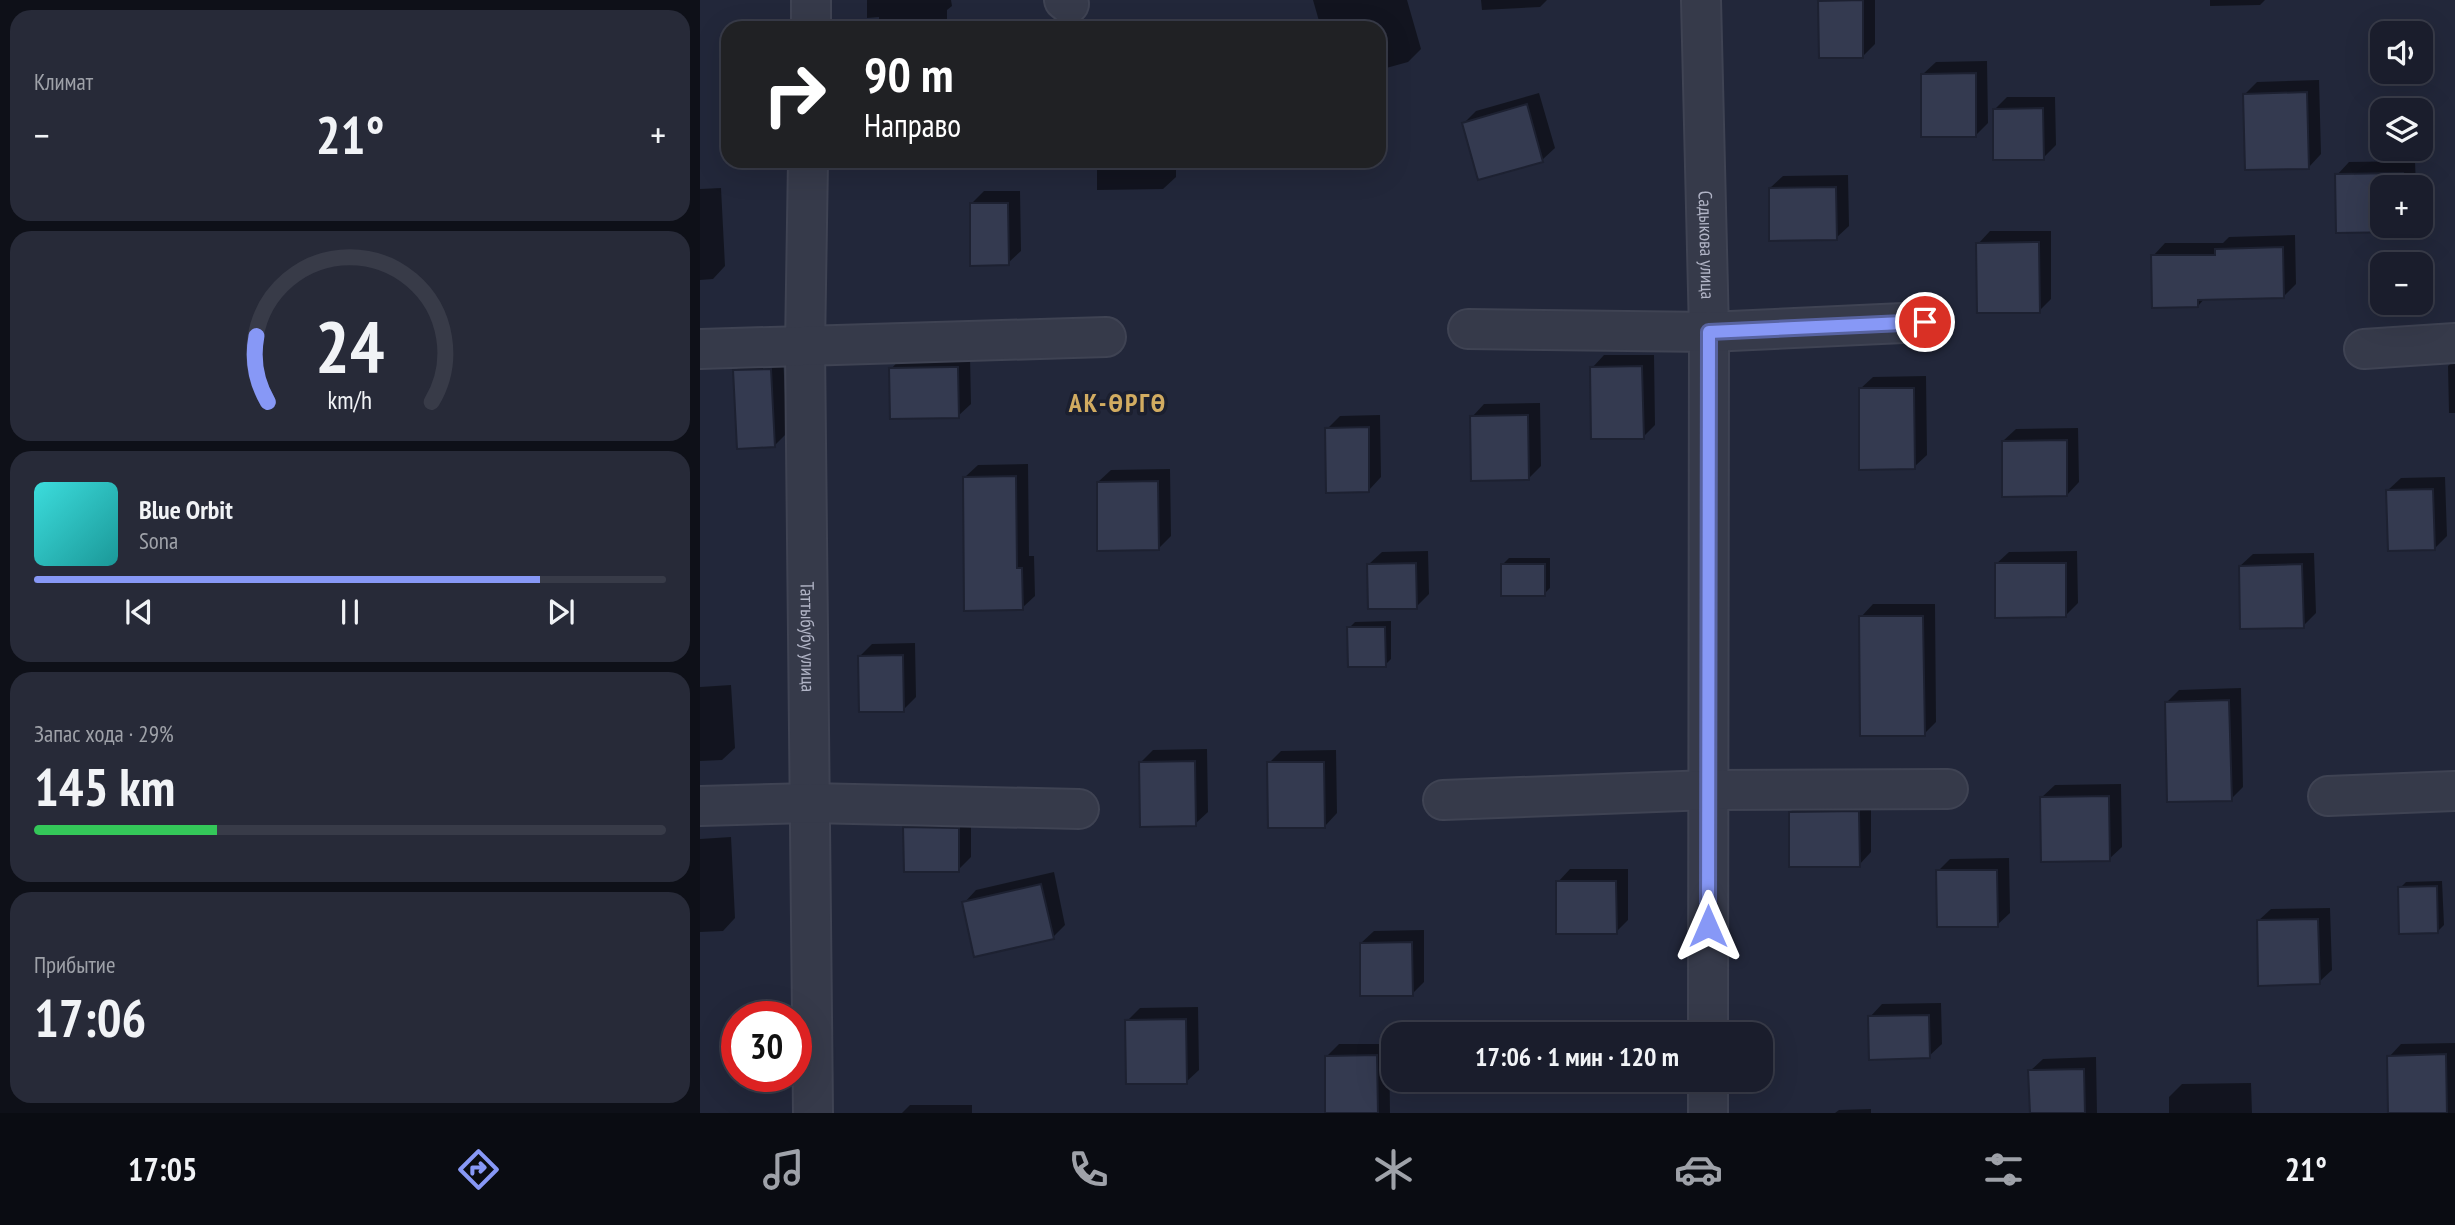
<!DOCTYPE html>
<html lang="ru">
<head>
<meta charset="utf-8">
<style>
	body { margin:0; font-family:"PT Sans Narrow",sans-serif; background:#272a38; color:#f1f3f6; height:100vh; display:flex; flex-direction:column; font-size:26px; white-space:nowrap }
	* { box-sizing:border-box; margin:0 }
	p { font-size:23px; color:#9fa2a9 }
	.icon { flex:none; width:38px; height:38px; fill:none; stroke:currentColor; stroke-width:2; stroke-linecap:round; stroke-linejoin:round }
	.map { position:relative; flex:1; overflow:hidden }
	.sheet { display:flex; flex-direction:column; gap:10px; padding:10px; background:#0e1018; width:700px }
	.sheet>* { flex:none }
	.banner { position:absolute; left:21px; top:21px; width:665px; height:147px; border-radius:21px; box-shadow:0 7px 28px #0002,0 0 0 2px #383b48; background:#202124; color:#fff; overflow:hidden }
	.fabs { position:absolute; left:1670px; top:21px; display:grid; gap:14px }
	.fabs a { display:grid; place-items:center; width:63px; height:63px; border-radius:14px; background:#1a1d2c; box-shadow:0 7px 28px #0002,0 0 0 2px #383b48; font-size:35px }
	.speed { position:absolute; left:21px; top:1001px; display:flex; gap:14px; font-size:35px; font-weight:700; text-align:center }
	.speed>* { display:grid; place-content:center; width:91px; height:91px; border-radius:50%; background:#1a1d2c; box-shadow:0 7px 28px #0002,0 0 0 2px #383b48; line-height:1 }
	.speed .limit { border:10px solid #d22; background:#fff; color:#111 }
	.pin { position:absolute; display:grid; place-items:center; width:60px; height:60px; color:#fff; margin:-30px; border:4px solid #fff; border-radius:50%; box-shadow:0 2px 7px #0007 }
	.me { position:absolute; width:77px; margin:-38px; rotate:0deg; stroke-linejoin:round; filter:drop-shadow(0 0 5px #0008) }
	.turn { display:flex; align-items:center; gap:24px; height:147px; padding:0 28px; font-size:32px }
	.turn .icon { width:91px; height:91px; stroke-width:2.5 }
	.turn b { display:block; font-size:49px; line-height:60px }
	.big { font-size:52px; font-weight:600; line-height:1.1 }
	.sheet .tile { flex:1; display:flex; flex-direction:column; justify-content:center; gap:10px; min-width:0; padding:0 24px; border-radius:21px; background:#272a38 }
	.sheet .dial { align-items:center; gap:0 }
	.dial svg { height:182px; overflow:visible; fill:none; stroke:#383b48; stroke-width:7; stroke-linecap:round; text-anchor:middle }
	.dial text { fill:#f1f3f6; stroke:none }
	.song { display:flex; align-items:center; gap:21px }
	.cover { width:84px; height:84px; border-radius:10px; background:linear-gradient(135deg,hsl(180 70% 55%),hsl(180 70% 35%)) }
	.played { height:7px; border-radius:4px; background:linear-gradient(90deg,#8798f6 80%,#383b48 80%) }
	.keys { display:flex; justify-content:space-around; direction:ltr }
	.heat { display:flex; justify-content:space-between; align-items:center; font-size:38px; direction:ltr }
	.charge { height:10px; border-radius:5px; background:linear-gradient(90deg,#34c759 29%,#383b48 0) }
	.trip { position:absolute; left:681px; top:1022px; width:392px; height:70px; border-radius:21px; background:#1a1d2c; box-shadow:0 7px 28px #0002,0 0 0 2px #383b48; font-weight:600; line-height:70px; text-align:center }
	.tab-bar { display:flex; height:112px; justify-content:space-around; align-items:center; background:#0a0c12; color:#9fa2a9 }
	.tab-bar .icon { width:49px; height:49px }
	.tab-bar .active { color:#8798f6 }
	.tab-bar b { font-size:32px; color:#f1f3f6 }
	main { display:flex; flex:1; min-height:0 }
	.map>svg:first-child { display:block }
	.shadow { fill:#0007 }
	.building { fill:#343a50; stroke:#1d2131; stroke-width:2 }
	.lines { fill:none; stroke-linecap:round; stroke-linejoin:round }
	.street-casing { stroke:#3f4353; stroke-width:42 }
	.street { stroke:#363a4a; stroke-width:38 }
	.route-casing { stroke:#5863a0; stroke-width:18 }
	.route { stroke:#8798f6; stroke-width:12 }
	.labels { text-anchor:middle; stroke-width:7; stroke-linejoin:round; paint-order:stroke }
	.street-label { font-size:19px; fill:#b1b4c6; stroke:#1b1f2f }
	.district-label { font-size:26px; font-weight:bold; letter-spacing:2px; fill:#d2ac61; stroke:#1b1f2f }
</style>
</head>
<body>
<main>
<section class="sheet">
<div class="tile"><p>Климат</p>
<div class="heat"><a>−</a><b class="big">21°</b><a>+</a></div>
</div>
<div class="tile dial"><svg viewBox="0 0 100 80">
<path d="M14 69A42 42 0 1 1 86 69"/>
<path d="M14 69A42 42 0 0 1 9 40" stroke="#8798f6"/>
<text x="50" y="56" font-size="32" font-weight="700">24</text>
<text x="50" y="72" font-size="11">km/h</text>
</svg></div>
<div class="tile">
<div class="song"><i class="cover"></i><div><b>Blue Orbit</b><p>Sona</p></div></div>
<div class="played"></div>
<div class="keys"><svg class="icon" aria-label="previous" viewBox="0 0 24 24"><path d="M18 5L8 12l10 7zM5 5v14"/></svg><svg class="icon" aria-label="pause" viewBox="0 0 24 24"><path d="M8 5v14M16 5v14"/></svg><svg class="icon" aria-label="next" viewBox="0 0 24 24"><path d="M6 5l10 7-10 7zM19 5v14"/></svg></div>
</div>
<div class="tile"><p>Запас хода · 29%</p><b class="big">145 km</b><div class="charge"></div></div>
<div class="tile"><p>Прибытие</p><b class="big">17:06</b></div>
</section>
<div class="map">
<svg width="1755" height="1113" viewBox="0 0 1755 1113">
	<rect width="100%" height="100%" fill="#22273a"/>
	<path class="shadow" d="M167,0h84l1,6 -5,4v18h-68v-11l-12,1z
		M613,0h94l14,49 -13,13 -29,8v-42h-58z
		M781,0h66l-7,7 -58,3z
		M1122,0h53v44l-12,12 -43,-55z
		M1510,0h55l-5,5 -50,1z
		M1287,61l1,62 -12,12 -53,-61 13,-12z
		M1619,80l2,74 -12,13 -64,-73 12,-12z
		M839,93l16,55 -13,12 -78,-37 12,-12z
		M1307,97h48l1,48 -13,13 -49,-48z
		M397,161h79v16l-13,12 -66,1z
		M1715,161l1,26h-34v39h26l-4,4 -66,2 -1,-57 12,-13z
		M1148,175l1,51 -13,12 -66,-50 13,-12z
		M21,188l4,78 -12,13 -13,1v-91z
		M284,191h36l1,60 -13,12 -37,-59z
		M1290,231h61v68l-12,12 -61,-67z
		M1595,235l1,49 -12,12 -79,2 -7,8 -45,-50 12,-13h58l6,-6z
		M904,355h50l1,70 -12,12 -51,-69z
		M203,356h67l1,48 -13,12 -67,-47z
		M83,357l4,76 -13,13 -39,-75 12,-13z
		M1755,359v54h-6l-1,-47z
		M1226,376l1,79 -13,12 -54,-78 13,-12z
		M840,403l1,63 -13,13 -56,-62 12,-13z
		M680,415l1,62 -12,13 -42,-61 13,-13z
		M1378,428l1,54 -12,13 -64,-54 13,-12z
		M328,464l1,92h5l1,40 -13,12 -57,-131 13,-12z
		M470,469l1,67 -13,13 -60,-67 13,-12z
		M1745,477l2,59 -13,13 -46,-59 13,-12z
		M728,551l1,43 -13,13 -47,-43 13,-12z
		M1377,551l1,52 -13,13 -69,-52 13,-12z
		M1614,553l2,60 -13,13 -63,-60 13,-12z
		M809,558h41v30l-6,6 -41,-30z
		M1173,604h62l1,118 -12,12 -63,-117z
		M691,621v38l-6,6 -36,-37 6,-6z
		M215,643l1,54 -13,13 -43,-54 12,-12z
		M31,685l4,63 -13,12 -22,1v-74z
		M1541,688l2,99 -12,12 -65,-96 13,-13z
		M507,749l1,63 -13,12 -55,-61 13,-13z
		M636,750l1,63 -12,13 -56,-63 12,-12z
		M1421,784l1,63 -13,12 -67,-62 13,-12z
		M1171,799v53l-12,13 -69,-53 13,-12z
		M217,815l54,1v41l-13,13 -53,-42z
		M31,837l4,81 -12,13 -23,1v-93z
		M1309,858l1,55 -13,12 -59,-54 12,-12z
		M870,869h58v51l-12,12 -58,-50z
		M354,872l11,53 -12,12 -89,-34 12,-13z
		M1742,881l2,44 -6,6 -38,-43 6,-6z
		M1630,908l2,62 -13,12 -61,-61 13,-12z
		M724,930v52l-12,12 -51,-51 13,-12z
		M1241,1003l1,41 -13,12 -59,-39 12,-13z
		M498,1007l1,63 -13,12 -59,-61 13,-13z
		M1755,1043v70h-65l-1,-56 12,-13z
		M639,1044h50l1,69h-63l-1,-56z
		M1396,1057l1,56h-66l-1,-42 13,-12z
		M1551,1083l1,30h-83v-16l13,-13z
		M210,1105h62v8h-70z
		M1171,1109v4h-36l4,-3z"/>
	<path class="building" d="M1163,0v58h-44l-1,-57z
		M1276,73v64h-55v-63z
		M1607,92l2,77 -64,1 -2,-76z
		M827,104l16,58 -65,18 -16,-57z
		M1343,108l1,52h-51v-51z
		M1703,173l1,14h-22v39h23v6l-69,1 -1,-59z
		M1136,187l1,53 -68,1v-53z
		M270,203h38l1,62 -39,1z
		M1339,242l1,71h-63l-1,-70z
		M1583,247l1,51 -86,2v7l-46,1 -1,-53h64v-6z
		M942,366l2,73h-53l-1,-72z
		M251,367h7l1,51 -69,1 -1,-51z
		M71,369l4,78 -38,2 -4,-79z
		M1159,388h55l1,81 -56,1z
		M828,415l1,65 -58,1 -1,-65z
		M669,427v65l-43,1 -1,-65z
		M1367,440v56l-65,1v-56z
		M316,476l1,92h5l1,42 -59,1 -1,-134z
		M458,481l1,69 -62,1v-69z
		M1733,489l2,61 -47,1 -2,-61z
		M716,563l1,46h-49l-1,-45z
		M1295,563h71v54l-71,1z
		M801,564h44v32h-44z
		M1602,564l2,64 -64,1 -1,-63z
		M1159,616h64l2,120h-65z
		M647,627h38l1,40h-38z
		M203,655l1,57h-45l-1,-56z
		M1529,700l3,101 -65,1 -2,-100z
		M495,761l1,65 -56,1 -1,-65z
		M567,762h57l1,66h-57z
		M1409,796l1,65 -69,1 -1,-65z
		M1159,811l1,56h-71v-55z
		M203,827l56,1v44h-55z
		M1236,870h61l1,57h-61z
		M856,881h60l1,53h-61z
		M341,884l13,55 -80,18 -12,-55z
		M1737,886l1,47 -39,1 -1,-47z
		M1618,919l2,65 -62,2 -1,-66z
		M712,942l1,54h-53v-53z
		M1229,1015l1,43 -61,2 -1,-44z
		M486,1019l1,65h-61l-1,-64z
		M1746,1054l1,59h-59l-1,-57z
		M677,1055l1,58h-53v-57z
		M1384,1069l1,44h-55l-2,-43z"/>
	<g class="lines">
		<defs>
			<g id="street">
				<path d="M364,0l5,4"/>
				<path id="s1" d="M1001,0l8,332 -1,702"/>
				<path d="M111,28v-28"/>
				<path id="s2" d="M108,161l-3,186 8,766"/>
				<path d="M768,329l241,3 216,-10"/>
				<path d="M0,349l406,-12"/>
				<path d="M1664,349l91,-6"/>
				<path d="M1628,796l127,-5"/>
				<path d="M743,800l266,-10 239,-1"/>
				<path d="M0,806l110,-3 269,6"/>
				<path d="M1008,1113v-33"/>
			</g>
		</defs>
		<use href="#street" class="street-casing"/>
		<use href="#street" class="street"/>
	</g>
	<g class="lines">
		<defs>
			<path id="route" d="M1008,926l1,-594 216,-10"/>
		</defs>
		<use href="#route" class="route-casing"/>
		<use href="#route" class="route"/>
	</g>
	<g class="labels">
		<g class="street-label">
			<text dy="7" stroke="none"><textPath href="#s1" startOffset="245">Садыкова улица</textPath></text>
			<text dy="7" stroke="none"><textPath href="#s2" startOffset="476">Таттыбубу улица</textPath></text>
		</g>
		<g class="district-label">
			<text x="418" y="412">АК-ӨРГӨ</text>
		</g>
	</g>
</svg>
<div class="fabs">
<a><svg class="icon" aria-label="sound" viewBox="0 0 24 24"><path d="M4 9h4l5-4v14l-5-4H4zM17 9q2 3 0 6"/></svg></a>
<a><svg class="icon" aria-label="layers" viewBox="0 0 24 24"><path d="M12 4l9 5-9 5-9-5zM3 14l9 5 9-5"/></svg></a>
<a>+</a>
<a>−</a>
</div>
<div class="speed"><div class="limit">30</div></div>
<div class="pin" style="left:1225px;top:322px;background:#d93025"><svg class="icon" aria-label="arrive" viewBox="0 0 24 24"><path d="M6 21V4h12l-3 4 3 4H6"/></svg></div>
<svg class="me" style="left:1008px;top:926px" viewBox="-20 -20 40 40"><path d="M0-17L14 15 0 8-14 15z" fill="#8798f6" stroke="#fff" stroke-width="4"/></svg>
<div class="trip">17:06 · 1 мин · 120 m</div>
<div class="banner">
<div class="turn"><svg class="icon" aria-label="right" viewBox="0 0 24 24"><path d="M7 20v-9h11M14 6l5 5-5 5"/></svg><div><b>90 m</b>Направо</div></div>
</div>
</div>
</main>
<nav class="tab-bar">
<b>17:05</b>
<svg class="icon active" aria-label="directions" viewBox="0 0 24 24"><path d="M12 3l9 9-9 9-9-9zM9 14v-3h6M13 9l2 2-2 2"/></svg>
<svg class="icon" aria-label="music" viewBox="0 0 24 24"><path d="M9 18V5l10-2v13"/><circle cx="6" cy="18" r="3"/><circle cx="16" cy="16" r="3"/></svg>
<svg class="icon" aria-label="phone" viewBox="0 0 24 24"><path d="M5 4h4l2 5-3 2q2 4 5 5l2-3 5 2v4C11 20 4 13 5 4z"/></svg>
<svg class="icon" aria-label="climate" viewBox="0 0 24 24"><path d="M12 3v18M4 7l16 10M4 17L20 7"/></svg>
<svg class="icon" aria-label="car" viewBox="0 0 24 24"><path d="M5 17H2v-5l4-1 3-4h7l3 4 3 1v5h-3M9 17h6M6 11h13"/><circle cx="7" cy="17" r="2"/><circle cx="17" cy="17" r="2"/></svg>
<svg class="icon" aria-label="filters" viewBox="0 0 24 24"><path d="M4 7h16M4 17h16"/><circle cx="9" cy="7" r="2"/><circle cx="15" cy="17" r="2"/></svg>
<b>21°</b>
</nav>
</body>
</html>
